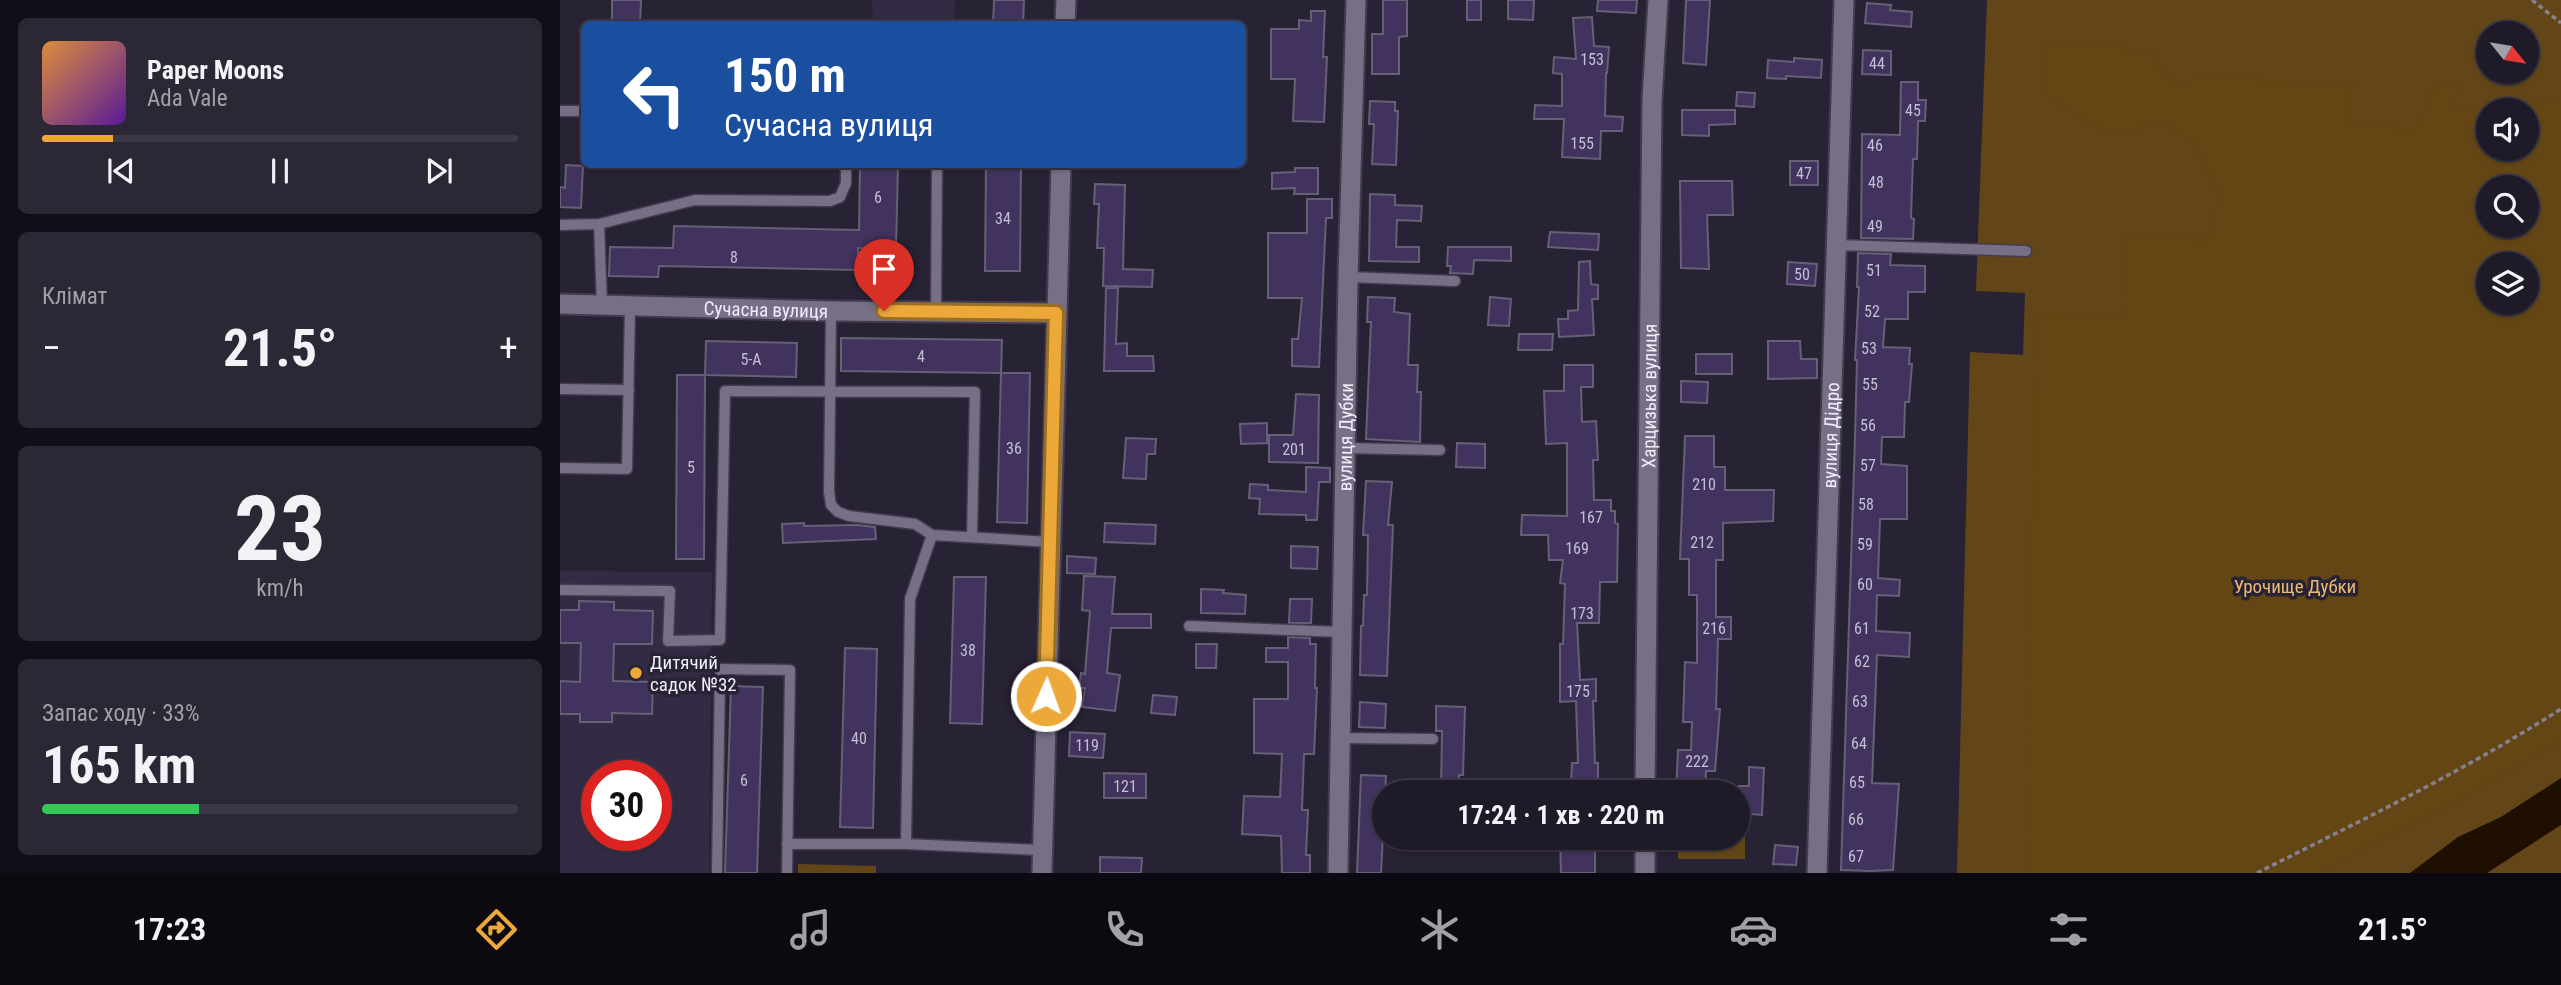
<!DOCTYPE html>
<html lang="uk">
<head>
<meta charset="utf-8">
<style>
	body { margin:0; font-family:"Roboto Condensed",sans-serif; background:#2b2734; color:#f1f3f6; height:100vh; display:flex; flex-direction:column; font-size:26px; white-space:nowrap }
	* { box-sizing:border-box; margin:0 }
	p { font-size:23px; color:#a1a1a8 }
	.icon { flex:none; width:38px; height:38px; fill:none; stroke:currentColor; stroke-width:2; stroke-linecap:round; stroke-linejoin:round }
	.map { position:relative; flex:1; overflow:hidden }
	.sheet { display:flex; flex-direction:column; gap:18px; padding:18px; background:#100e16; width:560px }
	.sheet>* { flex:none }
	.top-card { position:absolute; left:21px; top:21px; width:665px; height:147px; border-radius:10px; box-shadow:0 2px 5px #0004,0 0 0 2px #3c3845; background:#1a4fa0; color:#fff; overflow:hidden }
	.needle { width:46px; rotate:120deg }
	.buttons { position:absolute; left:1916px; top:21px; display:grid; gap:14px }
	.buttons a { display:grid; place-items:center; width:63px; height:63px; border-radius:50%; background:#1e1a28; box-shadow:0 2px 5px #0004,0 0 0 2px #3c3845; font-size:35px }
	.speed { position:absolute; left:21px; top:760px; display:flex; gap:14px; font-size:35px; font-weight:700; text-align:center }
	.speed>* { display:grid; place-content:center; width:91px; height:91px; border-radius:50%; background:#1e1a28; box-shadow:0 2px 5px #0004,0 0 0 2px #3c3845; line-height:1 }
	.speed .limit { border:10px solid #d22; background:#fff; color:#111 }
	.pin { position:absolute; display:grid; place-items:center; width:60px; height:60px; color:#fff; margin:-72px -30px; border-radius:50% 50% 50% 0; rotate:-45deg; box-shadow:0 0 7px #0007 }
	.pin .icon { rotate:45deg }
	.me { position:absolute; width:77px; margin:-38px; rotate:2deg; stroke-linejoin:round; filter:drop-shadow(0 0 5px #0008) }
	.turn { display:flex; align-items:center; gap:24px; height:147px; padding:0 28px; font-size:32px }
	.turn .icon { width:91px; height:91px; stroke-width:2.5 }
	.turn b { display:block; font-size:49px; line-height:60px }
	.big { font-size:52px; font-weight:700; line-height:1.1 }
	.sheet .card { flex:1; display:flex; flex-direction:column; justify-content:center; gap:10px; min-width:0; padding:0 24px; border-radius:10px; background:#2b2734 }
	.sheet .dial { align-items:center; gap:0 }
	.dial b { font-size:91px; line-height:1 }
	.song { display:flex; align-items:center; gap:21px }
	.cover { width:84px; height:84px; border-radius:10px; background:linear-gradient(135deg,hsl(30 70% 55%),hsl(270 70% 35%)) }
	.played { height:7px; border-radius:4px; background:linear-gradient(90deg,#eca93a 15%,#3c3845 15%) }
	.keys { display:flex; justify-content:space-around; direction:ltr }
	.heat { display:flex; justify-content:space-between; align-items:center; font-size:38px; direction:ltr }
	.charge { height:10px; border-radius:5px; background:linear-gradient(90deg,#34c759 33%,#3c3845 0) }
	.trip { position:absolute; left:812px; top:780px; width:378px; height:70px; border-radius:35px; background:#1e1a28; box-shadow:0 2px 5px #0004,0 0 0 2px #3c3845; font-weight:700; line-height:70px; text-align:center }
	.dock { display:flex; height:112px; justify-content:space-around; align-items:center; background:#0c0a10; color:#a1a1a8 }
	.dock .icon { width:49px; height:49px }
	.dock .current { color:#eca93a }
	.dock b { font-size:32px; color:#f1f3f6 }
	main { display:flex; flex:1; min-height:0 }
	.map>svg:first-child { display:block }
	.built { fill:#332b44; fill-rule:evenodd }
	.green { fill:#634618; fill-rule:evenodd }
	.forest { fill:#644615; fill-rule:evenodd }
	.water { fill:#1e0f00 }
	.building { fill:#42335e; stroke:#666076; stroke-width:2 }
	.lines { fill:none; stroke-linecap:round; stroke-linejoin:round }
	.lane-casing { stroke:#423c4d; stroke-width:13 }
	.street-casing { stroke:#423c4d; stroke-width:23 }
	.path { stroke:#868191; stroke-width:3.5; stroke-dasharray:5 3.5; stroke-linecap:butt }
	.lane { stroke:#766f86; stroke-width:10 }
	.street { stroke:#766f86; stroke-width:19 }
	.route-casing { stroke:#996e26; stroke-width:18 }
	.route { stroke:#eca93a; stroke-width:12 }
	.poi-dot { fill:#eca93a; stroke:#282235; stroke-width:2.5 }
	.labels { text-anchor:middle; stroke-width:7; stroke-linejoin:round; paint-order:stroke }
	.number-label { font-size:16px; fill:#c4bed3 }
	.street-label { font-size:19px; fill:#f0ecfa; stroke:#282235 }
	.park-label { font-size:19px; fill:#eab972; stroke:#282235 }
	.poi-label { font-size:19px; fill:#f0ecfa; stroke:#282235; text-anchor:start }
</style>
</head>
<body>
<main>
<section class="sheet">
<div class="card">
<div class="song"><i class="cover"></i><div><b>Paper Moons</b><p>Ada Vale</p></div></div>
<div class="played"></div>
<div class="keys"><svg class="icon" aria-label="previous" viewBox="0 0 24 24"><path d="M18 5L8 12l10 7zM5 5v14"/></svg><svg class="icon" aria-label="pause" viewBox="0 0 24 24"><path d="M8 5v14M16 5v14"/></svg><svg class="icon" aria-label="next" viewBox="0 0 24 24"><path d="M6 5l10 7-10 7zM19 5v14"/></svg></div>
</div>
<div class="card"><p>Клімат</p>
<div class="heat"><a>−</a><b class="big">21.5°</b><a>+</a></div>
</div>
<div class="card dial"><b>23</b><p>km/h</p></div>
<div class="card"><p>Запас ходу · 33%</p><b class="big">165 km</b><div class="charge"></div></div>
</section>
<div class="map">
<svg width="2001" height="873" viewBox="0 0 2001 873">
	<rect width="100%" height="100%" fill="#282235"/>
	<path class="built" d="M312,0h83l-1,24h-81z
		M0,571l152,1 -3,301h-149zM37,775h59v60h-59z"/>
	<path class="green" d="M1427,0h574v873h-604l13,-521 53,3 2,-62 -49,-2zM1928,33h39v39h-39zM1928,110h39v39h-39zM1928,187h39v39h-39zM1928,264h39v39h-39z
		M1178,823h7v36h-67v-21h60z
		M238,864l78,2v7h-78z"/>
	<path class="forest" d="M1516,43l37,1 39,11 19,29 36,-7 146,8 -5,37 67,8 24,-50 20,1 -6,29 108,-10v640l-70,42 -172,91h-294l11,-561 87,4 4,-77 7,-3 73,5 12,-46 -23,-50 -29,-21 -60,9 -64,-40 3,-47zM1928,110h39v39h-39zM1928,187h39v39h-39zM1928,264h39v39h-39z"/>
	<path class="water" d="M2001,778v47l-74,48h-77l48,-36 43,-20z"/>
	<path class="building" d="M52,0h29l-1,24h-28z
		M434,0h30l-1,24h-30z
		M823,0h24v36l-8,1v37h-27v-40h11z
		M907,0h14v20h-14z
		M948,0h26l-1,20 -25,-1z
		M1038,0h39l-1,13 -39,-2z
		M1126,0h24l-4,65 -23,-2z
		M1307,3l24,2 -1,5 22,2 -1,15 -46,-4z
		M751,11h14l-2,46h4l-3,65 -31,-1 2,-42h-24v-50h28v-9l12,1z
		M1032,17l2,29 15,1 -2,26h-1l-1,43 18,1 -1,14h-21l-1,28 -38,-2 2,-38h-30l1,-14 27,1v-32l-9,-1 1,-16 22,2 -3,-41z
		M1303,50l28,1v24l-29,-1z
		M1234,58l28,2 -1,18 -35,-2v3l-19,-1 1,-18 26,2z
		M1341,82h17v18h8l-1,21h-7l-1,38h-4l-2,59 3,1 -1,20 -52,-1 1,-104 38,1z
		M1177,92l18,1 -1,14 -18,-1z
		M810,101l25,1v9h3l-2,54 -24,-1 2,-40h-5z
		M1122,110h53v14l-26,1v11l-27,-1z
		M1230,161h28v24h-28z
		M300,164h38l-2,85 -38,-1v22l-199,-4 -1,11 -49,-1 1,-29 63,1 1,-22 185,4z
		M426,164h35l-1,107h-35z
		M6,165l17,1 -2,42 -21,-1v-20l5,1z
		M735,168h23v26h-24l1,-6 -23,1v-16l23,-1z
		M1120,181h52l1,34h-26l2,54 -28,-1z
		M535,184l30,1 -2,84 30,1 -1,17 -49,-1 1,-38h-7l2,-44h-5z
		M810,194l25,1v10l27,1 -1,15 -24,-1 -1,27h23v15l-50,-1z
		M747,199h25v19h-6l-7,149 -27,-1v-27h6l4,-41h-34v-65h39z
		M990,232l49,2 -1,16 -50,-3z
		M888,247h63v14l-37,-1 -1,14 -23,-1 1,-7h-4z
		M1298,253l33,1 -1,11 35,1v26h-17v27h-23l-2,28 27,1 -1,16h3l-3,38h-4l-1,35h-22l-1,27 26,2v53h-27l-2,59 22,2 -1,16 -22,-1 -1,36 34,2 -1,24 -32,-2 -5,128 27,1 -6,86 -23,1 -29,-1 14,-433 2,-77h-2l4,-73h-2z
		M1030,261l1,23 7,1v14h-6l2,36 -35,2 -1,-18h10v-8l10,-1 1,-48z
		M1228,262l29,2 -2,22 -28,-2z
		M546,288h12l-2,56 11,-1v13h26l1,15h-50z
		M808,297l27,1 -1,14 16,2 -2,51h10l-1,27h4l-1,50 -54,-3 5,-117h-4z
		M930,297l21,2 -2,27 -21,-1z
		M959,334h34l-1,16h-34z
		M281,338l161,2 -1,33 -160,-2z
		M146,341l91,2 -1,34 -91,-2z
		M1208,341h32l1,18h16v19l-49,1z
		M1136,354h36v20h-36z
		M1004,365h29v22h-12l1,35 14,-1 2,39h-5l1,40h17v11h4v12l3,1 -1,58h-17l-1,41h-22l3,57 16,-1v22h-3l2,62h3v20h-27l1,-20h6l-2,-62 -16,1v-58h3l2,-60 -5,-1 3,-23h-14l-1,-25h-27l1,-20 45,1v-73l-21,1 -2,-53h20z
		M441,373h29l-3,150 -30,-1z
		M117,375h28l-1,184h-28z
		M1121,381l27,1 -1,21 -26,-1z
		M736,394l23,1 -1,68 -49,-1v-27h24z
		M707,423v20l-26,1 -1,-20z
		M1125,436h29v31h11v23h49l-1,31 -50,2v37h-7v57h15v22h-13l-2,70h4l-5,62h-9l-1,22h-29l2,-43h13l1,-28h-9l2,-60 12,1v-68h-8v-36h-9z
		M566,438l30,1 -1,15h-8l-1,25 -23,-1z
		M897,443l28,1v24l-29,-1z
		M746,467l24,1v14h-11l-2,38h-11v-5l-47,-1 1,-15 -11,-1 1,-14 18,1v5l38,2z
		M806,481l26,1 -4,43h5l-6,151 -27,-1 1,-49h2l1,-31h3l1,-60h-5z
		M244,523v3l53,-1 18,2 1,12 -93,4 -1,-19z
		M545,523l51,2 -1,19 -51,-2z
		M731,546l27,1 -1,22 -26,-1z
		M507,556l29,2 -1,16 -28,-1z
		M524,576l31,1 -3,37h39v14h-40l-4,45 13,2 -5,36 -33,-4 3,-19h-6l2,-15 4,1 5,-63 -8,-1z
		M394,577h32l-4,147 -32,-1z
		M641,589l23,1 -1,3 23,2 -1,19 -44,-1z
		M730,599h22l-1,24h-22z
		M19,601l35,1v8l39,1 -1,33h-38l-1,37 40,1 -1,32 -40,-1v9h-32v-8h-20v-33l20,1 1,-39h-21v-33h19z
		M728,637l22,1v6h6l-1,44h2l-3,66h-10l-2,56h6l-2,45h4v18h-28l-1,-37 -39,-2 2,-38 36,1 2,-43 -28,-1v-54h34v-37h-22v-14h22z
		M636,644h21l-1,24h-20z
		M285,648l32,1 -4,179 -33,-1z
		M171,686l32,1 -6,186h-32z
		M593,695l24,2 -2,18 -24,-2z
		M800,702l26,2 -1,24 -26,-1z
		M876,706l29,1 -2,68h-4v18h-18l1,-62h-6z
		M510,732l35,2 -2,24 -34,-2z
		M1189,767l15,1 -2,47 -24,-2 1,-27h10z
		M544,773l42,1v24h-42z
		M801,775l25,1 -5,97h-24z
		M1000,838h35v35h-34z
		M1215,845l23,2 -2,18 -23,-1z
		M540,857l42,1 -1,15h-41z"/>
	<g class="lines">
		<defs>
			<path id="lane" d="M0,111h24
				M39,224l3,82
				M0,225l39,-1 96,-24 135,1 10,-4 6,-14v-19
				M1277,245l189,6
				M788,277l107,4
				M271,311l-2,181 2,13 7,7 11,4 66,8 17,11 118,7
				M376,312l1,-148
				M0,389l69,1
				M785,448l95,2
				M0,468l67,1 3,-163
				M372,535l-22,64 -4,245 135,6
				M0,590l110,1 -2,50 52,-1 5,-249 250,1 -3,145
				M629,626l152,6
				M780,738l93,1
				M227,844h119
				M157,873l3,-204 70,1 -3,203"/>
			<g id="street">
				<path d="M505,24l1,-24"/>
				<path id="s1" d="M0,304l271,7 225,2"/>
				<path id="s2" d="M1085,793l7,-693 6,-100"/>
				<path d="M482,873l19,-709"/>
				<path id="s3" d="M778,873l10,-596 8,-277"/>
				<path d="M1085,873v-35"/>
				<path id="s4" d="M1257,873l27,-873"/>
			</g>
		</defs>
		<use href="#lane" class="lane-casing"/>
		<use href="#street" class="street-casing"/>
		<path class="path" d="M1972,0l29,23
			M1697,873c103,-52 207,-102 304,-164"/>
		<use href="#lane" class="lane"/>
		<use href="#street" class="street"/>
	</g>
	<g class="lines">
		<defs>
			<path id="route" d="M324,311l172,2 -10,383"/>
		</defs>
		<use href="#route" class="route-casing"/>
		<use href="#route" class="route"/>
	</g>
	<circle class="poi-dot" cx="76" cy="673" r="7"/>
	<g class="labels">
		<g class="number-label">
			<text x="1032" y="65">153</text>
			<text x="1317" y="69">44</text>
			<text x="1353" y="116">45</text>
			<text x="1022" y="149">155</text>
			<text x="1315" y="151">46</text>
			<text x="1244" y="179">47</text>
			<text x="1316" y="188">48</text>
			<text x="318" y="203">6</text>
			<text x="443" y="224">34</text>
			<text x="1315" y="232">49</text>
			<text x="174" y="263">8</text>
			<text x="1314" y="276">51</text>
			<text x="1242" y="280">50</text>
			<text x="1312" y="317">52</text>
			<text x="1309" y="354">53</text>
			<text x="361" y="362">4</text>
			<text x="191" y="365">5-А</text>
			<text x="1310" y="390">55</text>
			<text x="1308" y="431">56</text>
			<text x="454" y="454">36</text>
			<text x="734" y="455">201</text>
			<text x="1308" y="471">57</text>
			<text x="131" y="473">5</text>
			<text x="1144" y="490">210</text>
			<text x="1306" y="510">58</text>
			<text x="1031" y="523">167</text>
			<text x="1142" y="548">212</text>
			<text x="1305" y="550">59</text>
			<text x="1017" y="554">169</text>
			<text x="1305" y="590">60</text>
			<text x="1022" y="619">173</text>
			<text x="1154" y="634">216</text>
			<text x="1302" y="634">61</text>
			<text x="408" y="656">38</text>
			<text x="1302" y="667">62</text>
			<text x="1018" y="697">175</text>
			<text x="1300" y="707">63</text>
			<text x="299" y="744">40</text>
			<text x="1299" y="749">64</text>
			<text x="527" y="751">119</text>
			<text x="1137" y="767">222</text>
			<text x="184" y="786">6</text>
			<text x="1297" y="788">65</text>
			<text x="565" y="792">121</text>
			<text x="1296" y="825">66</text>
			<text x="1296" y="862">67</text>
		</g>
		<g class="street-label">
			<text dy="7" stroke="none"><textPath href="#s1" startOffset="206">Сучасна вулиця</textPath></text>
			<text dy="7" stroke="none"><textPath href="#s2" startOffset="397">Харцизька вулиця</textPath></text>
			<text dy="7" stroke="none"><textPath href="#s3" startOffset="436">вулиця Дубки</textPath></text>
			<text dy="7" stroke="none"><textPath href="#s4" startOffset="438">вулиця Дідро</textPath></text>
		</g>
		<g class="park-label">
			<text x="1735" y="593">Урочище Дубки</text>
		</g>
		<g class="poi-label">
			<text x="90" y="669">Дитячий<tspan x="90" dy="22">садок №32</tspan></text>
		</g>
	</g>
</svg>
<div class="buttons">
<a><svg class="needle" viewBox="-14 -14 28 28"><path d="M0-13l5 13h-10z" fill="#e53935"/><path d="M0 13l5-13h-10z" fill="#a1a1a8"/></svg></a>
<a><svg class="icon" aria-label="sound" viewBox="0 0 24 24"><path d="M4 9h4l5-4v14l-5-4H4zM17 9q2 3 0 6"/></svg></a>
<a><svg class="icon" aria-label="search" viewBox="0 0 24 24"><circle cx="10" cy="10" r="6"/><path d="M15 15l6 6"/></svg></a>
<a><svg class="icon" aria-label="layers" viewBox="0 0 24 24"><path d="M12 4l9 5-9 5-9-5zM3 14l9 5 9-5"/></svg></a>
</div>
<div class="speed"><div class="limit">30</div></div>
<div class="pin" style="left:324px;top:311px;background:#d93025"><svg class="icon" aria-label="arrive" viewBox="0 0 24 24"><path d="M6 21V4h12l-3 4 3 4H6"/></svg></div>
<svg class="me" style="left:486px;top:696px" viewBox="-20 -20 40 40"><circle r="17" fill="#eca93a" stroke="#fff" stroke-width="3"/><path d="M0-11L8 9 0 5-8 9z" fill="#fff"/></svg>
<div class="trip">17:24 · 1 хв · 220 m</div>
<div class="top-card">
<div class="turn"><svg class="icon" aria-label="left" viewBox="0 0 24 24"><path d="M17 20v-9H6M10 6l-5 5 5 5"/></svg><div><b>150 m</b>Сучасна вулиця</div></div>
</div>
</div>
</main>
<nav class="dock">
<b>17:23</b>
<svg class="icon current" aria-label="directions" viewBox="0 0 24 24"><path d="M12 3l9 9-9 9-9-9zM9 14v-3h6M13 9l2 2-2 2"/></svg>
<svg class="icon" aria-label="music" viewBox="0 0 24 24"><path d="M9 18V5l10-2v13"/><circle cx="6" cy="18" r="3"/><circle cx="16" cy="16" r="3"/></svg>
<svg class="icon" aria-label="phone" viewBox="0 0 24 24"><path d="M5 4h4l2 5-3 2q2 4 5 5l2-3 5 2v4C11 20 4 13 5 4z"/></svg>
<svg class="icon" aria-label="climate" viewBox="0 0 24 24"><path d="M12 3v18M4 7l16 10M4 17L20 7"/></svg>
<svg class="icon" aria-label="car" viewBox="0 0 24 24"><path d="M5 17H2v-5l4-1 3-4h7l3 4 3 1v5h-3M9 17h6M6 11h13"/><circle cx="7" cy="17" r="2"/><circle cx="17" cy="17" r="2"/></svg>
<svg class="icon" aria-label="filters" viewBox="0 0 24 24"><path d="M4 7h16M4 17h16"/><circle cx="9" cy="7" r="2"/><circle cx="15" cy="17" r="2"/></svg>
<b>21.5°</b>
</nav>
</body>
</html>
